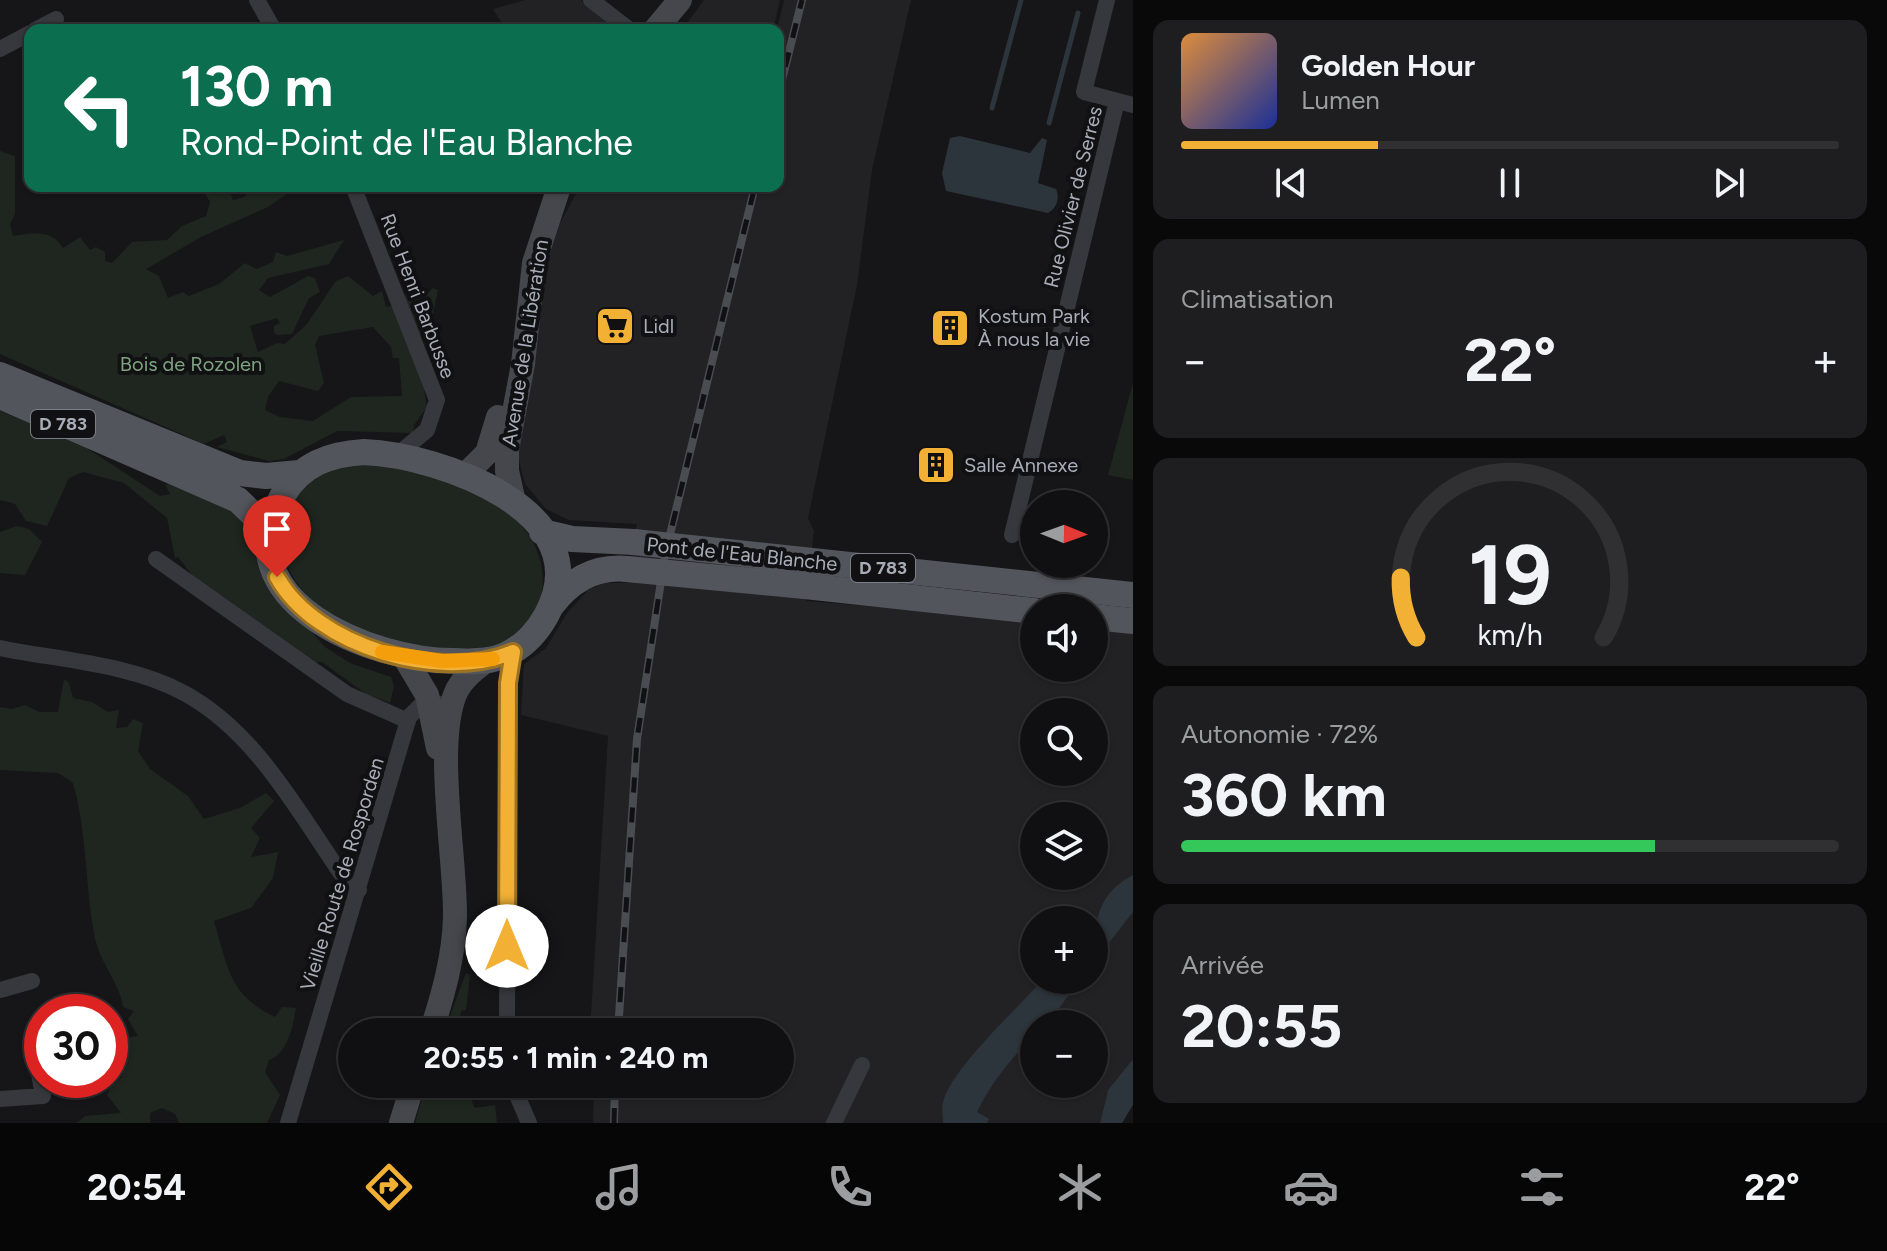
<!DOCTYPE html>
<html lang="fr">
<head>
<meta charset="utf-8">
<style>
	body { margin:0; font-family:Figtree,sans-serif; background:#1e1e20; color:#f1f3f6; height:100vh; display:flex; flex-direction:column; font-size:30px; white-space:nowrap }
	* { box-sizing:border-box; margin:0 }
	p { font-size:26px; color:#9c9d9f }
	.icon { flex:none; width:44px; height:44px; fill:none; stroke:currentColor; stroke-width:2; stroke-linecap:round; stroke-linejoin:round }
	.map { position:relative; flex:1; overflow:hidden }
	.panel { display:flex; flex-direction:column; gap:20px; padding:20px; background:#09090a; width:754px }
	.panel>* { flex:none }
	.guide { position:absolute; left:24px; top:24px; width:760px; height:168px; border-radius:16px; box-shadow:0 2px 6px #0004,0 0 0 2px #303032; background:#0b6e4f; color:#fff; overflow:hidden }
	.needle { width:52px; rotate:91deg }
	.buttons { position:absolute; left:1020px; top:490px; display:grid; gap:16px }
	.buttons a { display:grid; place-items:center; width:88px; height:88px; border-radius:50%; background:#101012; box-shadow:0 2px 6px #0004,0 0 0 2px #303032; font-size:40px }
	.speed { position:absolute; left:24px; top:994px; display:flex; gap:16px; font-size:40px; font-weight:700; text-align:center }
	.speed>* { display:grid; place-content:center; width:104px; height:104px; border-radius:50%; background:#101012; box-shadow:0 2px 6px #0004,0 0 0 2px #303032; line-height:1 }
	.speed .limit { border:12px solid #d22; background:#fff; color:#111 }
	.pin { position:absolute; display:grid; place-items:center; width:68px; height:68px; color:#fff; margin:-82px -34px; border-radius:50% 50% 50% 0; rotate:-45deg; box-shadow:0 0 8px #0007 }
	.pin .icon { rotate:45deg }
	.me { position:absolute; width:88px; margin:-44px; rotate:0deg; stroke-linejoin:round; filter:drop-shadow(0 0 6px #0008) }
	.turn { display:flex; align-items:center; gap:28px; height:168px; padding:0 24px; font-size:36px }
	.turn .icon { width:104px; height:104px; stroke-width:2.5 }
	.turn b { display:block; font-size:56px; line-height:68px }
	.big { font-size:60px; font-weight:700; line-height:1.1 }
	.panel .widget { flex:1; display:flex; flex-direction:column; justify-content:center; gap:12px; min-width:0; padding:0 28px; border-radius:16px; background:#1e1e20 }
	.panel .dial { align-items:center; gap:0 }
	.dial svg { height:208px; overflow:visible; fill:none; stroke:#303032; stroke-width:7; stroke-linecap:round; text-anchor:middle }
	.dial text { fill:#f1f3f6; stroke:none }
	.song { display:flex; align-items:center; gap:24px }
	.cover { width:96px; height:96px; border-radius:12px; background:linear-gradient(135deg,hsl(30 70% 55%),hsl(230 70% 35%)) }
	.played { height:8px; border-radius:4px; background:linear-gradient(90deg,#f2b134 30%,#303032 30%) }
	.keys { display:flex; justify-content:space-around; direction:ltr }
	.heat { display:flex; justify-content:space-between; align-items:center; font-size:44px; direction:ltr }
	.charge { height:12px; border-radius:6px; background:linear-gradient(90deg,#34c759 72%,#303032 0) }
	.trip { position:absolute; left:338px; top:1018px; width:456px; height:80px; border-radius:40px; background:#101012; box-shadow:0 2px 6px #0004,0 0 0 2px #303032; font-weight:700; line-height:80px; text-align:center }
	.dock { display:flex; height:128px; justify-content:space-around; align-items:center; background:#060607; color:#9c9d9f }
	.dock .icon { width:56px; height:56px }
	.dock .active { color:#f2b134 }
	.dock b { font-size:36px; color:#f1f3f6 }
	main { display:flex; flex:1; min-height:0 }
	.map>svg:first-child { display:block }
	.built { fill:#222225; fill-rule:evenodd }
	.green { fill:#1e261f; fill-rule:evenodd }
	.water { fill:#2c353c }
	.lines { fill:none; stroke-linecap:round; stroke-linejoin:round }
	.stream { stroke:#2c353c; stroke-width:5 }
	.street { stroke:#37383d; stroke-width:16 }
	.secondary { stroke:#45474d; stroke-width:24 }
	.primary { stroke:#53555c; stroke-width:26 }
	.rail-casing { stroke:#4a4c52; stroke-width:8 }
	.rail { stroke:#111113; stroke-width:5; stroke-dasharray:15; stroke-linecap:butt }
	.primary-bridge { stroke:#53555c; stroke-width:26 }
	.route-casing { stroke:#9d7322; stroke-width:20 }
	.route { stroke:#f2b134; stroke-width:14 }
	.slow { stroke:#f59e0b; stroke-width:14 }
	.labels { text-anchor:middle; stroke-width:8; stroke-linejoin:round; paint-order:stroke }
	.shield { fill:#111113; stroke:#7b7e86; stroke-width:2 }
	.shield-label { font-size:18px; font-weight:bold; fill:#a8adb8 }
	.street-label { font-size:20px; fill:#a8adb8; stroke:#111113 }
	.poi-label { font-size:20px; fill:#a8adb8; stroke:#111113; text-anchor:start }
	.park-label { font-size:20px; fill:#7fa381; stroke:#111113 }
</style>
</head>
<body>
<main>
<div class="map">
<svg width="1133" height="1123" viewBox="0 0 1133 1123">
	<rect width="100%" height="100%" fill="#161618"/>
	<path class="built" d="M525,0h56l35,30h-110l-13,-21z
		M704,0h76l-7,30h-91z
		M784,0h127l-39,170 -15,115 -49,233 6,13 -8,70 228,19v48h60v-42l39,3v430l-25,31 -8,33h-507l1,-39h186v-52h-190l18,-296 -87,-21 3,-51 22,-16 21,-35 21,-23 16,-7h22l11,-59 -68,-4 -23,-11 -21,-25 -8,-31 23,-168 11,-45 29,-54h198l-1,-156zM1034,712h60v60h-60zM1034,816h60v60h-60zM1034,920h60v60h-60zM1034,1024h60v60h-60z"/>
	<path class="green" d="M0,151l15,5v58l-5,10 3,12c18,-3 38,-8 50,12l17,-11 10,13 6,-3 9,5v9l7,2 20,-21 35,-2 15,-14 24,-10 4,-14 -7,-12 24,-4 6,14 11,-3 12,-11h42l-30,21 -67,30 -55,32 13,7 9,22 15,-6 6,4 30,-12 26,-21 11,6 17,-7 3,-10 11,4 57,-16 -15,24 -61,14 -9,12 11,7 38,-21 7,2 5,14 -11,6 -17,36 -15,1 -3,-3v-6l6,-3 -3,-5 -27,8 8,26 19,-9 8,1 22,-20 29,-43 12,-5 25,20 9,-5 4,16 11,-2 11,-13 9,1 6,5 10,-10 5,2 -9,42 -14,4 12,71 -13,18 -1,8 -76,-2 -53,28 -15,2 -52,-14 10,-5 -3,-7 -20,9 -204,-90zM373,327l18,20 2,11h6l3,38 -51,1 -38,24 -33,-4 -15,-7 3,-13 11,-16 39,10 6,-8 -9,-38 4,-9z
		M1133,383v97l-25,-5z
		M0,411l82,34 78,51 10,-2 -5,-9 4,-1 62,25 21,23 45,83 28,32 25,16 41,14 3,9 -4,17 -24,-9 -44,-32h-10l-90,-66 -21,-10 -23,-29 -3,1 -8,-40 -43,-35 -41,-11 -14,6 -22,48 -21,-5 -11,-17 -15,-4z
		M373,463c50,8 100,19 140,54 53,47 33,131 -40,131 -47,1 -99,-5 -140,-31 -39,-25 -62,-63 -43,-107 7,-17 17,-32 35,-39 15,-7 32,-7 48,-8z
		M17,526l12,3 13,13 -17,33 -25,-2v-41z
		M64,679l5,4 4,15 19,4 16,10 11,-2 -3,18 11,-1 6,-8 10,4 -5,28 12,18 38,27 16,23 36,-11 26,-15 8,8 -23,27 9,10 -9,19 27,-5 -5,26 -22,30 -37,13c14,47 15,74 61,96l7,-10 14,1c-3,17 -8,46 -27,52l-4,12 15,23 -13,28h-88l-4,-9 -13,-6 -12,5v10h-73l8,-7 36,-3 -14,-18 4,-9 11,-9 -12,-20 10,-19 18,-2 -10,-17 6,-8 -11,-4c-2,-22 -25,-46 -29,-74 -9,-50 -7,-101 -21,-150l-15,-10 -58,-3v-63l12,2 13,-4 14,7h19z
		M466,973l4,2 -4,35 -5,1 -2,17 4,4h-19z
		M426,1084c30,0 37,-6 49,24l20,-3 2,18h-82z"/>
	<path class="water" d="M960,136l70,17 12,-15 5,2 -9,43 18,6c4,9 1,19 -8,24l-102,-22 -4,-18 8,-35z
		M1133,875v37l-39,50c0,-37 1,-67 39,-87z
		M1043,980h36l-31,44h-14v11c-25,26 -44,50 -57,77l12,7 -2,4h-44c0,-9 -2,-15 1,-24 10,-32 74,-92 99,-119z
		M1133,1059v46l-11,18h-22l8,-33z"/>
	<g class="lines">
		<path class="stream" d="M992,108l29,-108
			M1049,123l29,-110"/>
		<path class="street" d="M257,0l17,30
			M591,0l39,30
			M1107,0l-23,92 49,13
			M35,30l21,-11
			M0,49l30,-16
			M353,186l84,214 -10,30 -30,25
			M1012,535l105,-434
			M156,559l191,135 61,27
			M0,648c59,12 131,16 184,45 74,40 116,123 163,189l12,8
			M0,990l32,-9
			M110,1026h1
			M507,1032l1,-349 5,-31
			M512,1084l17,39
			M0,1099l43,-3 -10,-57 9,-1
			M288,1123l121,-406 11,-11 17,-3
			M834,1123l28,-58"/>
		<path class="secondary" d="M655,30l25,-30
			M466,474l21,-21 11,-36
			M514,502l-7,-31v-21l16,-86 11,-101 25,-76
			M405,658l22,37 11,53
			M431,1032c12,-37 23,-75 24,-115 1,-58 -22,-178 2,-227 7,-13 19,-21 30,-30
			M401,1123l12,-39"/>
		<path class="primary" d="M0,375l240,98 26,3 34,-3
			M0,396l238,104 32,31
			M364,452c75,3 240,60 182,164 -8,14 -19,27 -33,35 -17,11 -39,11 -59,10 -82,0 -233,-59 -171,-166 18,-31 47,-41 81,-43z
			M542,532l30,7 62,3
			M805,586l229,25
			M552,605c19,-25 43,-39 75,-36
			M1094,617l39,4"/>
		<defs>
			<path id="rail" d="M778,96l24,-96
				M618,1032l19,-293 28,-184 90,-369
				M614,1123l1,-39"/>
		</defs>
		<use href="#rail" class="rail-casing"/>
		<use href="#rail" class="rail"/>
		<path class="primary-bridge" d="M634,542l499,53
			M627,569l178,17"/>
	</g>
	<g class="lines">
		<defs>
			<path id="route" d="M277,577c39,70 164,106 236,75l-5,31 -1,263"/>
		</defs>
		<use href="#route" class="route-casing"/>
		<use href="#route" class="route"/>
		<path class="slow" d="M382,652l60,9 51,-2"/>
	</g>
	<defs>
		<symbol id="supermarket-square" viewBox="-11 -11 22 22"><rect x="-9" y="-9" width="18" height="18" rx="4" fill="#f2b134" stroke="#111113"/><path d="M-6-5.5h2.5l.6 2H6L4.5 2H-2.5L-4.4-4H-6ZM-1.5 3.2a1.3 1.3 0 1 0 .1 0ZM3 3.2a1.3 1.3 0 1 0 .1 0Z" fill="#111"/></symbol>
		<symbol id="building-square" viewBox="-11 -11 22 22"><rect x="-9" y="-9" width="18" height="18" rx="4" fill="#f2b134" stroke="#111113"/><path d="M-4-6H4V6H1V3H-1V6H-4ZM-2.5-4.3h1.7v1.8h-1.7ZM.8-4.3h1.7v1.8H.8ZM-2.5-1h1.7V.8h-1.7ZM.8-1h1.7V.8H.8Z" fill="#111"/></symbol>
	</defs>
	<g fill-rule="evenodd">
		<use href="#supermarket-square" x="593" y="304" width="44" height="44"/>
		<use href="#building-square" x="928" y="306" width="44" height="44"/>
		<use href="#building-square" x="914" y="443" width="44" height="44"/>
	</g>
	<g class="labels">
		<g class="shield">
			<rect x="31" y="410" width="64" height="28" rx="6"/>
			<rect x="851" y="554" width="64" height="28" rx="6"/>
		</g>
		<g class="shield-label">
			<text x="63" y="430">D 783</text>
			<text x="883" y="574">D 783</text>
		</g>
		<g class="street-label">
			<text transform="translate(1073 197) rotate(-76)" y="7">Rue Olivier de Serres</text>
			<text transform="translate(418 296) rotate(69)" y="7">Rue Henri Barbusse</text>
			<text transform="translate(525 343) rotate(-81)" y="7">Avenue de la Libération</text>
			<text transform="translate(742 554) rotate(6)" y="7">Pont de l'Eau Blanche</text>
			<text transform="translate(342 874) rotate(-73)" y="7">Vieille Route de Rosporden</text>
		</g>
		<g class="poi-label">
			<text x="978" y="323">Kostum Park<tspan x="978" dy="23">À nous la vie</tspan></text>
			<text x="643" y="333">Lidl</text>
			<text x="964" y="472">Salle Annexe</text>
		</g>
		<g class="park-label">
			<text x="191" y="371">Bois de Rozolen</text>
		</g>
	</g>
</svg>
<div class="buttons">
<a><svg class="needle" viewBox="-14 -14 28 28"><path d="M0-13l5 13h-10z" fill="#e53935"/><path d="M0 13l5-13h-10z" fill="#9c9d9f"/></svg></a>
<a><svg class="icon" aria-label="sound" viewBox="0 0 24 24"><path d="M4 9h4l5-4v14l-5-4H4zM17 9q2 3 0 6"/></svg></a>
<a><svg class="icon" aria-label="search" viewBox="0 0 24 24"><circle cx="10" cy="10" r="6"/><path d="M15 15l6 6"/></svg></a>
<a><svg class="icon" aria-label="layers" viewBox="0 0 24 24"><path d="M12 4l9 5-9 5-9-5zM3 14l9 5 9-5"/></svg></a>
<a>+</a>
<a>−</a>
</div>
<div class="speed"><div class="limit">30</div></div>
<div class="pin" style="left:277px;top:577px;background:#d93025"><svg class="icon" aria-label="arrive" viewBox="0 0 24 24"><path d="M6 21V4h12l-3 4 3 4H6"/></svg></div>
<svg class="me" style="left:507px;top:946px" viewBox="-20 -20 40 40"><circle r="19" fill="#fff"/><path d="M0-13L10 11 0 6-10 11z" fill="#f2b134"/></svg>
<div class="trip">20:55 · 1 min · 240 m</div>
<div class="guide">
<div class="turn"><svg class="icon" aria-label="left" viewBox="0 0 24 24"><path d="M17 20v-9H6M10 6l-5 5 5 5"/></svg><div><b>130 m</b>Rond-Point de l'Eau Blanche</div></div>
</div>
</div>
<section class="panel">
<div class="widget">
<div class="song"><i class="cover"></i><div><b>Golden Hour</b><p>Lumen</p></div></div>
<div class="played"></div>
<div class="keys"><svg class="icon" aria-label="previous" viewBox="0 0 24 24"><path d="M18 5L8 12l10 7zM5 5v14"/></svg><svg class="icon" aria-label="pause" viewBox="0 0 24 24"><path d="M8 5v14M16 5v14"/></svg><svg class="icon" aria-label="next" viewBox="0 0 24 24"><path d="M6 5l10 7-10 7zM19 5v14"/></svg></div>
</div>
<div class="widget"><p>Climatisation</p>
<div class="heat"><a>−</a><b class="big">22°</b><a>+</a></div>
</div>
<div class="widget dial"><svg viewBox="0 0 100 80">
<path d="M14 69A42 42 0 1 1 86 69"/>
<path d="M14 69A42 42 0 0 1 8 46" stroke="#f2b134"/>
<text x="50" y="56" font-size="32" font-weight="700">19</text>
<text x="50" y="72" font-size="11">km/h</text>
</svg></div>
<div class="widget"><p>Autonomie · 72%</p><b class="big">360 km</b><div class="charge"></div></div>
<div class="widget"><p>Arrivée</p><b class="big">20:55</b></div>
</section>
</main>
<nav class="dock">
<b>20:54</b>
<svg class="icon active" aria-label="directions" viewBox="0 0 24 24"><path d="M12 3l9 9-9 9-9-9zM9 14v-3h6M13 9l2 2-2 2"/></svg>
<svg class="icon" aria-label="music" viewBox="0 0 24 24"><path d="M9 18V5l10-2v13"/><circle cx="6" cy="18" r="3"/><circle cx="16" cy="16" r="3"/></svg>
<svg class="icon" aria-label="phone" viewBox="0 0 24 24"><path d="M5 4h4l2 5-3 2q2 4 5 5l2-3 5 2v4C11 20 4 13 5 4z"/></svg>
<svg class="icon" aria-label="climate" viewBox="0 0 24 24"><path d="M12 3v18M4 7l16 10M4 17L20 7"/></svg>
<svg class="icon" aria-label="car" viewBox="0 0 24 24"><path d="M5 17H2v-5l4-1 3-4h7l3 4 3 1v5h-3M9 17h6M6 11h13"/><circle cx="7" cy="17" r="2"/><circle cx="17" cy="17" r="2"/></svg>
<svg class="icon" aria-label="filters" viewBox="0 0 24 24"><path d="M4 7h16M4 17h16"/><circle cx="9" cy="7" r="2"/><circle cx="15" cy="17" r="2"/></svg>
<b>22°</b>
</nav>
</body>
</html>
